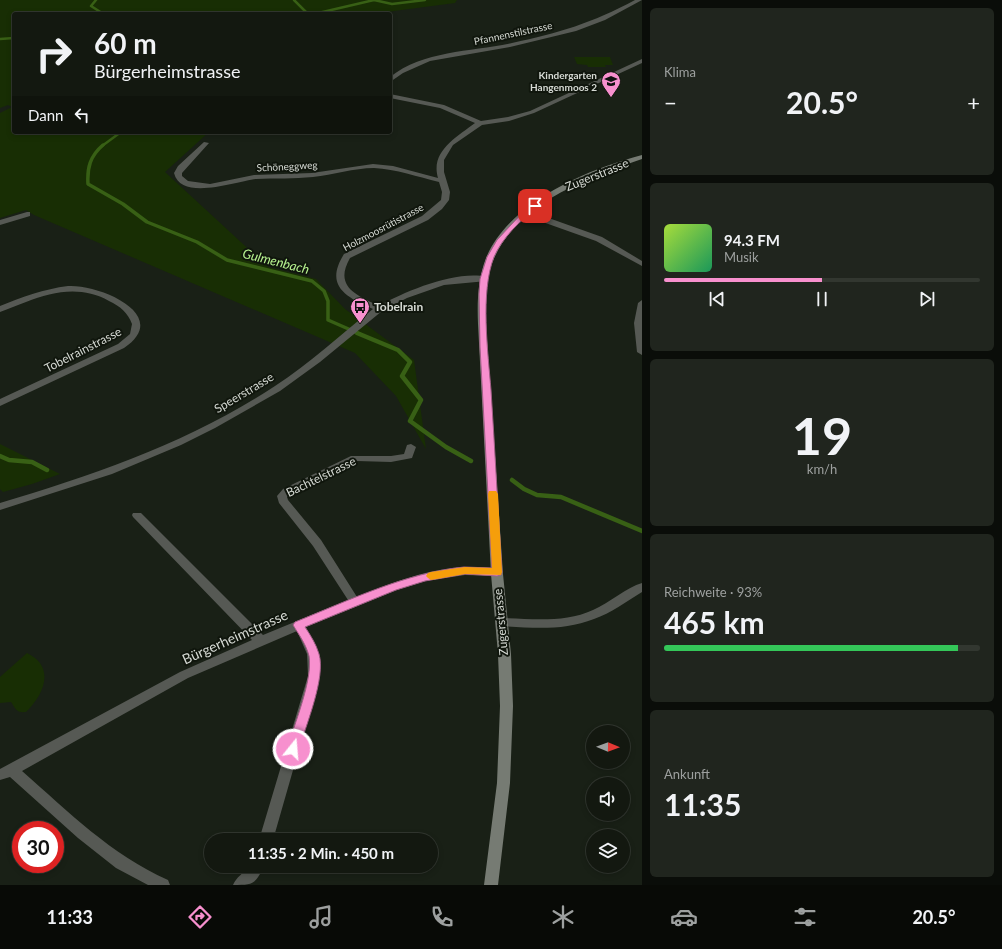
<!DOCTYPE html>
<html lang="de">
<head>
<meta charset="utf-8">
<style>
	body { margin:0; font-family:Lato,sans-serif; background:#20251e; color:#f1f3f6; height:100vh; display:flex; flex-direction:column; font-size:15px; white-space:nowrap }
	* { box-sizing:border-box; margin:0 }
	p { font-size:13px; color:#9da09f }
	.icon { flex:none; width:22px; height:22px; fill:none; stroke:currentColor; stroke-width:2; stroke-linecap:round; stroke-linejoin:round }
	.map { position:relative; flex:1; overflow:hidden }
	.sheet { display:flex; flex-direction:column; gap:8px; padding:8px; background:#0a0d09; width:360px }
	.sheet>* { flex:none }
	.guide { position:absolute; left:12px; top:12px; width:380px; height:122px; border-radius:4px; box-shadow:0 2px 6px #0003,0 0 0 1px #323730; background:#131810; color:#f1f3f6; overflow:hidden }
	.needle { width:26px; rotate:91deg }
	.buttons { position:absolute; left:586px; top:725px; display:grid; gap:8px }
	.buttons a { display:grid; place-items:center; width:44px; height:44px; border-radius:50%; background:#131810; box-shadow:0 2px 6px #0003,0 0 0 1px #323730; font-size:20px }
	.speed { position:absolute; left:12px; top:821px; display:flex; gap:8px; font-size:20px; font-weight:700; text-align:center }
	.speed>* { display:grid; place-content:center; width:52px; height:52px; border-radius:50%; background:#131810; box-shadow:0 2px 6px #0003,0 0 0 1px #323730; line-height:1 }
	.speed .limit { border:6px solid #d22; background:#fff; color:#111 }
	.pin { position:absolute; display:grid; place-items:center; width:34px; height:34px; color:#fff; margin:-17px; border-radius:8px; box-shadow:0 2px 6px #0006 }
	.me { position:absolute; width:44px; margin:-22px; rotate:17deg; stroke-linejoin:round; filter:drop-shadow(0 0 3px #0008) }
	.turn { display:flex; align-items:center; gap:14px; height:84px; padding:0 16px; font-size:18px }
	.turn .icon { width:52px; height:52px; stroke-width:2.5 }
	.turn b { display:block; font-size:28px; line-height:34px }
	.then { display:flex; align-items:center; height:38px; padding:0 16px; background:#0003; gap:8px; font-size:15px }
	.big { font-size:30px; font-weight:700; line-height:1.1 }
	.sheet .card { flex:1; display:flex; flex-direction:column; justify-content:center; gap:6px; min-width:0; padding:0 14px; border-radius:6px; background:#20251e }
	.sheet .dial { align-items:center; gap:0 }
	.dial b { font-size:52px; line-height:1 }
	.song { display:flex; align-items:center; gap:12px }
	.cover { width:48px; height:48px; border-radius:6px; background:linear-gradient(135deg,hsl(80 70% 55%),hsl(150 70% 35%)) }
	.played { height:4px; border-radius:2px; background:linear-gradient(90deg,#f790ce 50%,#323730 50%) }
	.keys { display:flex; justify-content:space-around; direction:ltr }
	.heat { display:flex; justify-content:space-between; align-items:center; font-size:22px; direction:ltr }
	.charge { height:6px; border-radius:3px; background:linear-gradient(90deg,#34c759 93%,#323730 0) }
	.trip { position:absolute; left:204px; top:833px; width:234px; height:40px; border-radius:20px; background:#131810; box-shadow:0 2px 6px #0003,0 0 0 1px #323730; font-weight:700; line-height:40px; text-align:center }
	.tab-bar { display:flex; height:64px; justify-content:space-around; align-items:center; background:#080a06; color:#9da09f }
	.tab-bar .icon { width:28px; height:28px }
	.tab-bar .on { color:#f790ce }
	.tab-bar b { font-size:18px; color:#f1f3f6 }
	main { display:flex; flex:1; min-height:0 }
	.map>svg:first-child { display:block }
	.green { fill:#182e04 }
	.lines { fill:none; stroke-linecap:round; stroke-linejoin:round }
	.stream-far2 { stroke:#386015; stroke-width:2.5 }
	.stream-far1 { stroke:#386015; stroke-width:3.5 }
	.stream { stroke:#386015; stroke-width:4.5 }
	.street { fill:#565954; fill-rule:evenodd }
	.secondary { fill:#767b73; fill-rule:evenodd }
	.route { fill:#f790ce; stroke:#a15e86 }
	.slow { fill:#f59e0b }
	.labels { text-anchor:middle; stroke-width:4; stroke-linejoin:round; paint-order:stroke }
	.far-street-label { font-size:10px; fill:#d6dad4; stroke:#10160d }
	.far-poi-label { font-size:10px; font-weight:bold; fill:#d6dad4; stroke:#10160d; text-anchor:end }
	.street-label { font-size:12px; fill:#d6dad4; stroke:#10160d }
	.poi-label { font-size:12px; font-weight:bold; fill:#d6dad4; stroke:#10160d; text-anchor:start }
	.water-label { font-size:13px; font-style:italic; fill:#b7f390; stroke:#10160d }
	.near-street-label { font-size:14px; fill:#d6dad4; stroke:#10160d }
</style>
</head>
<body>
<main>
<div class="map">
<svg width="642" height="885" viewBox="0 0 642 885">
	<rect width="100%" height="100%" fill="#192016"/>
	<path class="green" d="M0,0h457l-2,3 -84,11h-357v118h195l-44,40 103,95 48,12 29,30 69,51 12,89 -30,-53 -41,-43 -321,-138 -8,-5 -26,8v-105l12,-6 -4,-2 -8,3z
		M574,57h36l3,8h-8l1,2h-18l-1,-2 -10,-1z
		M0,444l60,30 -28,10 -29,8 -3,-3z
		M27,653c29,14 17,42 -1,59 -10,1 -10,-3 -15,-10l-11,1v-26z"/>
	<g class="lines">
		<path class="stream-far2" d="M96,0l-5,6 11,7 11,1
			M294,0l14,14
			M314,14l60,-14 18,4 33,-4
			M0,39l14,-1
			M102,146l19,-14"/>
		<path class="stream-far1" d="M103,145c-13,11 -16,23 -15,39l35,20 24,18 50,20 30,18 85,21 12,10 4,10v19l32,14"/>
		<path class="stream" d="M357,333l41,17 12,12 -8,14 19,24 -11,21 36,26 25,14
			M0,456l9,4 23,2 15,8
			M512,480l12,9 13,6 24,2 81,34"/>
		<path class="street" d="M635,0h7l-37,20 -29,11 -66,16 -80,14 -27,12 -13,9v-5c34,-27 81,-25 122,-34 47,-10 80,-20 123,-43z
			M642,59v4l-108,50 -25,8 -27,4 -29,20 -9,15v12l6,20 -1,8 -7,9 -14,11 -78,38c-16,28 5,37 29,48 27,-15 77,-36 108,-29l1,2 -1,2 -43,4 -37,13 -25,13 -62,51 -40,29 -65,37 -34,17 -69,29 -112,36v-7c95,-28 192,-62 275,-117 35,-23 65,-51 98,-77 -27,-12 -49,-23 -29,-55l78,-38 19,-16 1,-8 -3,-10c-21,-5 -43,-13 -65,-14 -20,0 -41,7 -61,9 -19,2 -38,1 -57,2 -19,2 -75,23 -82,-6l4,-7 26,-24 5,1 -27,30v3l6,5 22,3 44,-9 58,-2 61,-9 20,2 45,12c-8,-27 19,-41 37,-55l-35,-15 -50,-10v-4l54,11 37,16 27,-4 22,-6z
			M523,211h6l73,26 40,24v5l-46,-25 -73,-26z
			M27,212h3v4l-30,9v-5z
			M68,286c31,-2 105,29 56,62l-124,58v-7l118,-55 12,-10 2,-10c-4,-11 -12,-18 -23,-23 -27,-15 -55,-10 -83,1 -9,3 -17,7 -26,10v-6c22,-9 44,-17 68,-20z
			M642,300v55l-5,-3 -3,-29 4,-20z
			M411,444l5,3 -4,11 -21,4 -34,-1 -66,32 -4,4 1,3 33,40 36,57c35,-14 72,-29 109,-30 11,0 21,1 31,1l4,1 2,3 -2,3 -4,1 -32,-1 -39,6 -29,9 -91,37 13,27 1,22 -47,164h-14l49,-164 -1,-22 -10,-23 -109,47 -166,93c47,41 88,83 146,109l2,5h-22l-32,-17 -38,-30 -68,-61 -10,3v-11l180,-97 72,-32 -119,-123 -1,-2 1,-2h8l122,122 85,-35 -35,-54 -34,-43 -2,-7 6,-7 68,-33h40l13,-2 3,-9z
			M642,583v9c-16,10 -31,21 -48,27 -30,12 -62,9 -92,7l-4,-1 -2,-3 2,-3 4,-1c30,1 63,5 91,-8 16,-7 34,-23 49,-27z
			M249,866h15c-9,19 -11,19 -31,19 3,-8 11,-12 16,-19z"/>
		<path class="secondary" d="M642,155v4c-57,20 -132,46 -152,110 -5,17 -4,37 -4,55l17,250 8,80 2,52 -3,77 -12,102h-14l13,-102 3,-77 -2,-52 -7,-80 -13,-250c-1,-23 0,-45 8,-66 23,-56 102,-89 156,-103z"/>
	</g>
	<path class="route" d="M535,204l4,2 -1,2c-17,11 -36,30 -44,49 -14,35 -6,96 -3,133 4,61 7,122 11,182l-1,3 -4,1 -32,-2 -40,7 -29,9 -91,37c6,9 11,17 14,27 7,23 -13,71 -20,95l-2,4 -4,1 -4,-1 -2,-4c7,-24 26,-69 22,-93 -3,-12 -10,-21 -16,-31l2,-3c55,-22 110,-49 169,-55 9,0 19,1 28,1l-12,-221 -1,-53 1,-15 7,-22 10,-17 27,-29z"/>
	<path class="slow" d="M489,491h7l2,3 4,78 -1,3 -36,-1 -34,6 -3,-2 -2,-2 2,-3 3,-1 34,-5 27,1 -4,-74z"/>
	<defs>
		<symbol id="school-pin" viewBox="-11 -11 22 30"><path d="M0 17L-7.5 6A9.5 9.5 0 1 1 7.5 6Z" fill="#f790ce" stroke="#10160d"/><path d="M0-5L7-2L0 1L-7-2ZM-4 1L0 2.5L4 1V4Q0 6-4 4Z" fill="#111"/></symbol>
		<symbol id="bus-pin" viewBox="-11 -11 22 30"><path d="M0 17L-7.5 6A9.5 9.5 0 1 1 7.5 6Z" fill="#f790ce" stroke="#10160d"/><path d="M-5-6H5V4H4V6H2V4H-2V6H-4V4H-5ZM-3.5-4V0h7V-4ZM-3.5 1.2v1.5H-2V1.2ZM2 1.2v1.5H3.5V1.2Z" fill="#111"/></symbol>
	</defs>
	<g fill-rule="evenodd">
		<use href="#school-pin" x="600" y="70" width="22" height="30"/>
		<use href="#bus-pin" x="349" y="296" width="22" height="30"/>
	</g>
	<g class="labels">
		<g class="far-street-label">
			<text transform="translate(513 33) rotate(-12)" y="4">Pfannenstilstrasse</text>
			<text transform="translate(287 166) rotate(-3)" y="4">Schöneggweg</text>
			<text transform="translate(383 227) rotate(-28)" y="4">Holzmoosrütistrasse</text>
		</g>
		<g class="far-poi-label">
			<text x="597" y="79">Kindergarten<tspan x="597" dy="12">Hangenmoos 2</tspan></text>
		</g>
		<g class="street-label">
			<text transform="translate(597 175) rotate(-22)" y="4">Zugerstrasse</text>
			<text transform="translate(83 350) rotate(-27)" y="4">Tobelrainstrasse</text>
			<text transform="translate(244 393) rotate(-31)" y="4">Speerstrasse</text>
			<text transform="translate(321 477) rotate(-26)" y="4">Bachtelstrasse</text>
			<text transform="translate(501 622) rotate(-95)" y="4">Zugerstrasse</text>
		</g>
		<g class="poi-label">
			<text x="374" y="311">Tobelrain</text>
		</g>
		<g class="water-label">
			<text transform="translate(276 261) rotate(14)" y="5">Gulmenbach</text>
		</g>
		<g class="near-street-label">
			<text transform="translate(235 637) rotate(-24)" y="5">Bürgerheimstrasse</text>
		</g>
	</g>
</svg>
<div class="buttons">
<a><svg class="needle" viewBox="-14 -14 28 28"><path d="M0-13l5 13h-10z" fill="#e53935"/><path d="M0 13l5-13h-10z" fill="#9da09f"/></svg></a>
<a><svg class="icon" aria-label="sound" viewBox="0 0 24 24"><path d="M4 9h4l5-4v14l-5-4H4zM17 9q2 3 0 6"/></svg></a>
<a><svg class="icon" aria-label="layers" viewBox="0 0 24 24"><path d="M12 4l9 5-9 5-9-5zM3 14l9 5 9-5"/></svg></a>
</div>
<div class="speed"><div class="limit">30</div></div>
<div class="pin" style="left:535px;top:206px;background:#d93025"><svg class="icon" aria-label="arrive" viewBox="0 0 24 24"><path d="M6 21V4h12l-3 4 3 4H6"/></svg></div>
<svg class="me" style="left:293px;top:749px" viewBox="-20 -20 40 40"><circle r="17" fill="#f790ce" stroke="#fff" stroke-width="3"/><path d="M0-11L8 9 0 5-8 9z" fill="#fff"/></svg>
<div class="trip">11:35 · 2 Min. · 450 m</div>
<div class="guide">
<div class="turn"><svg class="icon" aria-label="right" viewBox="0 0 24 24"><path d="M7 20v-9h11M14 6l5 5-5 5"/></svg><div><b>60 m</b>Bürgerheimstrasse</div></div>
<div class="then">Dann<svg class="icon" aria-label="left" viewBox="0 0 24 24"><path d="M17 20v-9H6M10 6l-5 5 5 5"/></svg></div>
</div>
</div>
<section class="sheet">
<div class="card"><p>Klima</p>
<div class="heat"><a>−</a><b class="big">20.5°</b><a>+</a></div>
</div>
<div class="card">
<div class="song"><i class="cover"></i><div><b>94.3 FM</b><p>Musik</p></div></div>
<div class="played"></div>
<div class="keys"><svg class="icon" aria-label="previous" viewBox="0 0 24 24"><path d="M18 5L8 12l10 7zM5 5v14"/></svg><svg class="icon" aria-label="pause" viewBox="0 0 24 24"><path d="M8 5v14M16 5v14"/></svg><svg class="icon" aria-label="next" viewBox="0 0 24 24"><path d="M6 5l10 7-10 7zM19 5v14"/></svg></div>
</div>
<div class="card dial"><b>19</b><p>km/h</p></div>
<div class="card"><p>Reichweite · 93%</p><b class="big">465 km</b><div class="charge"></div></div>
<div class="card"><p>Ankunft</p><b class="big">11:35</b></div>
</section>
</main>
<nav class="tab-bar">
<b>11:33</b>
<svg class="icon on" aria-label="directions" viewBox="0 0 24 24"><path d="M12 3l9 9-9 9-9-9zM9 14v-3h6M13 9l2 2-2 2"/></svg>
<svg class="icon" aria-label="music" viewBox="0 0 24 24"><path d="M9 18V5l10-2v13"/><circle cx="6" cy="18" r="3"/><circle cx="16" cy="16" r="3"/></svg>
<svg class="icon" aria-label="phone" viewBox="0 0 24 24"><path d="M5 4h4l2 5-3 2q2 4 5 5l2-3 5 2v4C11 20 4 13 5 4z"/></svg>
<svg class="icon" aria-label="climate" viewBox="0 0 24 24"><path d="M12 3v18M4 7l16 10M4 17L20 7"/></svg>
<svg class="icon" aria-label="car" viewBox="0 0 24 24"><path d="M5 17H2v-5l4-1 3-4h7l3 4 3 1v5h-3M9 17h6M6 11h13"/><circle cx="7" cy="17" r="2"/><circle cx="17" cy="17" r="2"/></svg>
<svg class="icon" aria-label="filters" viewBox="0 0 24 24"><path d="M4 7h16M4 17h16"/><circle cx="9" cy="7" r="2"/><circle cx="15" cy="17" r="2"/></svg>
<b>20.5°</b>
</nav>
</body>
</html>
